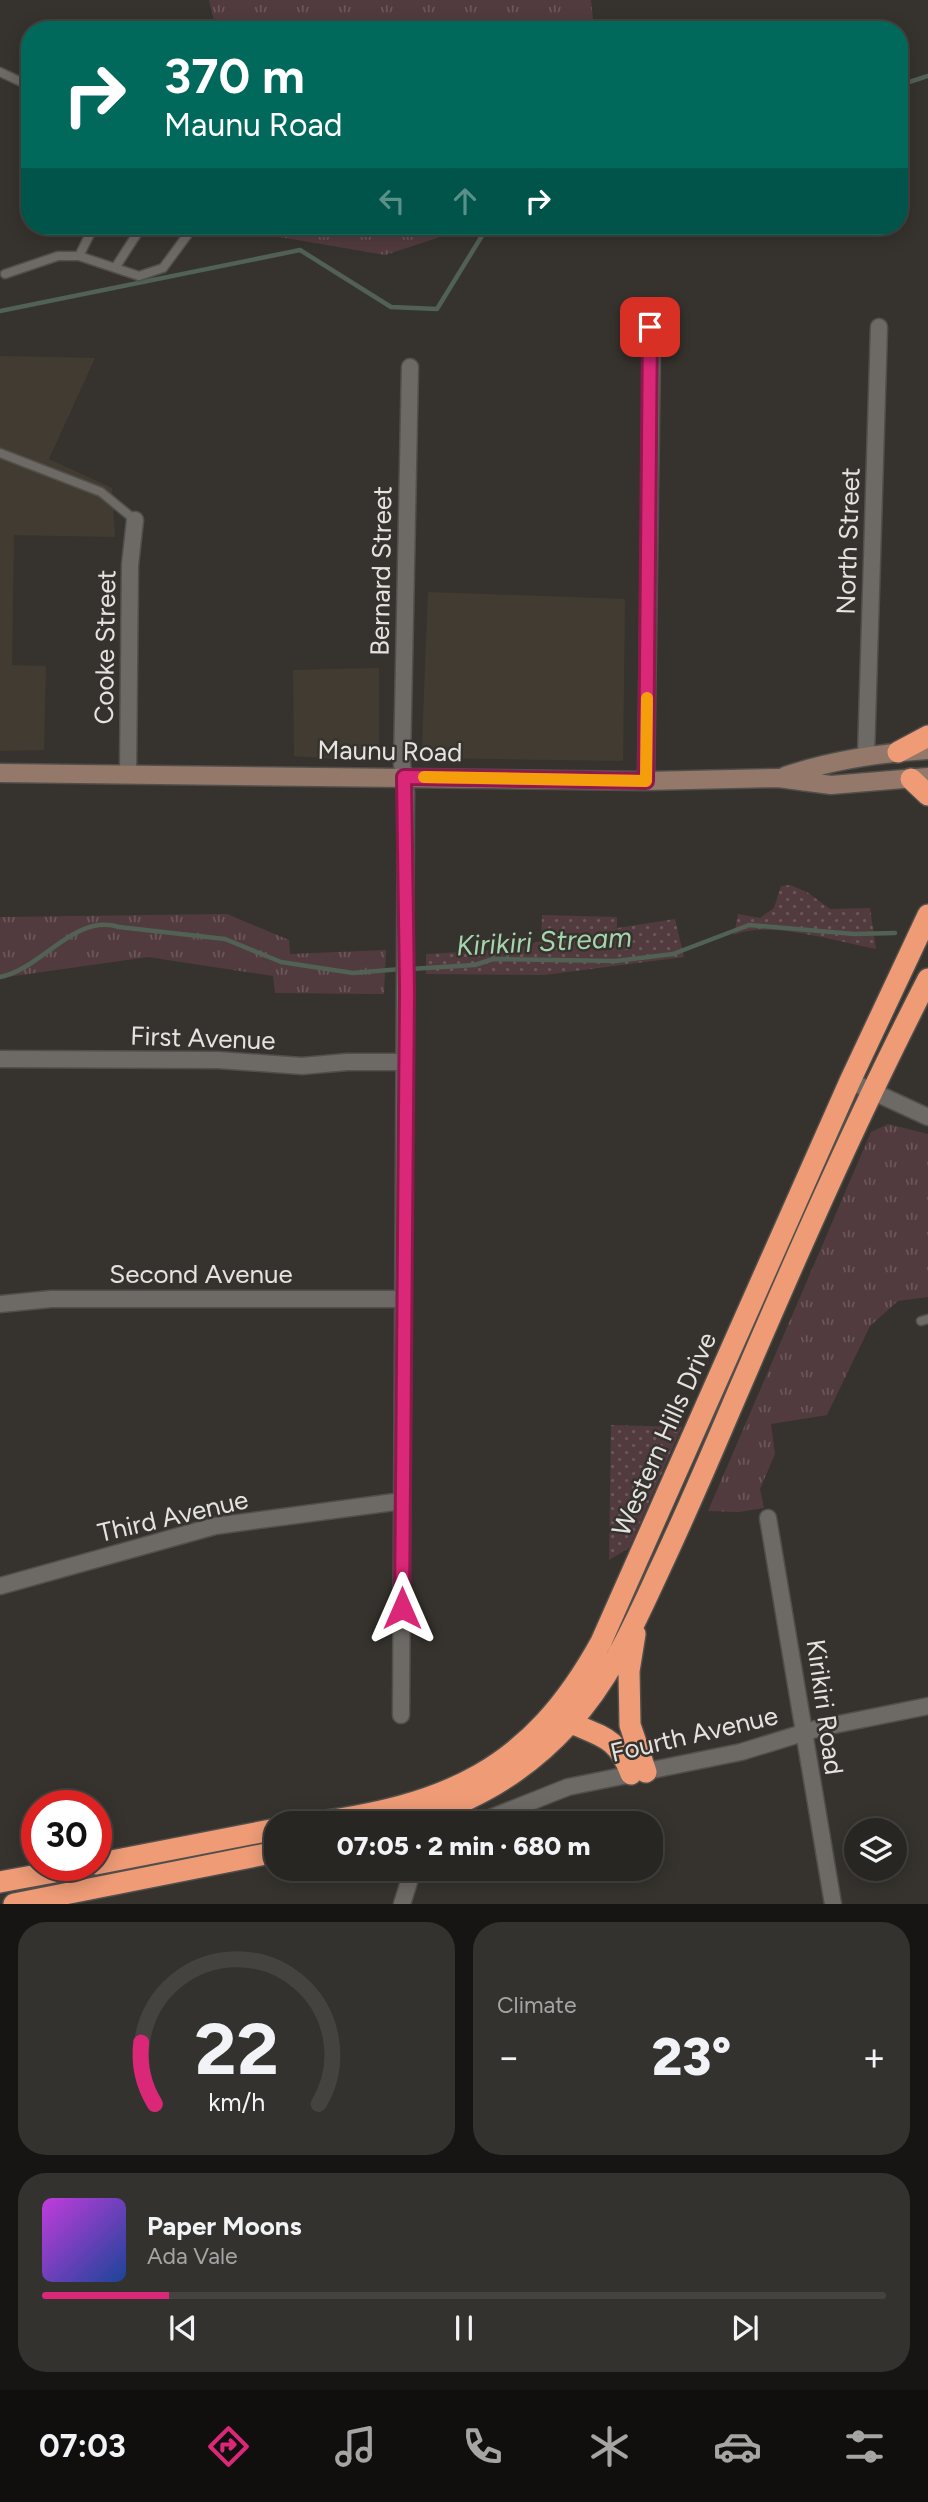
<!DOCTYPE html>
<html lang="en">
<head>
<meta charset="utf-8">
<style>
	body { margin:0; font-family:Figtree,sans-serif; background:#34322f; color:#f1f3f6; height:100vh; display:flex; flex-direction:column; font-size:26px; white-space:nowrap }
	* { box-sizing:border-box; margin:0 }
	p { font-size:23px; color:#a5a5a5 }
	.icon { flex:none; width:38px; height:38px; fill:none; stroke:currentColor; stroke-width:2; stroke-linecap:round; stroke-linejoin:round }
	.map { position:relative; height:1904px; overflow:hidden }
	.sheet { display:flex; flex-direction:column; gap:18px; padding:18px; background:#161513; flex:1 }
	.sheet>* { flex:none }
	.banner { position:absolute; left:21px; top:21px; width:887px; height:214px; border-radius:28px; box-shadow:0 4px 18px #0003,0 0 0 2px #444340; background:#00695c; color:#fff; overflow:hidden }
	.fabs { position:absolute; left:844px; top:1818px; display:grid; gap:14px }
	.fabs a { display:grid; place-items:center; width:63px; height:63px; border-radius:50%; background:#282622; box-shadow:0 4px 18px #0003,0 0 0 2px #444340; font-size:35px }
	.speed { position:absolute; left:21px; top:1790px; display:flex; gap:14px; font-size:35px; font-weight:700; text-align:center }
	.speed>* { display:grid; place-content:center; width:91px; height:91px; border-radius:50%; background:#282622; box-shadow:0 4px 18px #0003,0 0 0 2px #444340; line-height:1 }
	.speed .limit { border:10px solid #d22; background:#fff; color:#111 }
	.pin { position:absolute; display:grid; place-items:center; width:60px; height:60px; color:#fff; margin:-30px; border-radius:14px; box-shadow:0 4px 10px #0006 }
	.me { position:absolute; width:77px; margin:-38px; rotate:0deg; stroke-linejoin:round; filter:drop-shadow(0 0 5px #0008) }
	.turn { display:flex; align-items:center; gap:24px; height:147px; padding:0 28px; font-size:32px }
	.turn .icon { width:91px; height:91px; stroke-width:2.5 }
	.turn b { display:block; font-size:49px; line-height:60px }
	.lanes { display:flex; align-items:center; height:66px; padding:0 28px; background:#0003; justify-content:center; gap:35px; direction:ltr }
	.lanes .off { opacity:.35 }
	.big { font-size:52px; font-weight:800; line-height:1.1 }
	.sheet .widget { flex:1; display:flex; flex-direction:column; justify-content:center; gap:10px; min-width:0; padding:0 24px; border-radius:28px; background:#34322f }
	.sheet .dial { align-items:center; gap:0 }
	.dial svg { height:182px; overflow:visible; fill:none; stroke:#444340; stroke-width:7; stroke-linecap:round; text-anchor:middle }
	.dial text { fill:#f1f3f6; stroke:none }
	.song { display:flex; align-items:center; gap:21px }
	.cover { width:84px; height:84px; border-radius:10px; background:linear-gradient(135deg,hsl(290 70% 55%),hsl(220 70% 35%)) }
	.played { height:7px; border-radius:4px; background:linear-gradient(90deg,#db2777 15%,#444340 15%) }
	.keys { display:flex; justify-content:space-around; direction:ltr }
	.heat { display:flex; justify-content:space-between; align-items:center; font-size:38px; direction:ltr }
	.sheet .tiles { flex:1; display:grid; gap:18px; grid-template-columns:1fr 1fr }
	.widget:last-child { grid-column:span 2 }
	.trip { position:absolute; left:264px; top:1811px; width:399px; height:70px; border-radius:28px; background:#282622; box-shadow:0 4px 18px #0003,0 0 0 2px #444340; font-weight:800; line-height:70px; text-align:center }
	.tabs { display:flex; height:112px; justify-content:space-around; align-items:center; background:#100f0e; color:#a5a5a5 }
	.tabs .icon { width:49px; height:49px }
	.tabs .active { color:#db2777 }
	.tabs b { font-size:32px; color:#f1f3f6 }
	.map>svg:first-child { display:block }
	.built { fill:#423b32 }
	.grass { fill:url(#grass-dots) }
	.park { fill:url(#park-tufts) }
	.lines { fill:none; stroke-linecap:round; stroke-linejoin:round }
	.stream { stroke:#516153; stroke-width:4.5 }
	.lane-casing { stroke:#514f4b; stroke-width:11 }
	.street-casing { stroke:#514f4b; stroke-width:19 }
	.secondary-casing { stroke:#514f4b; stroke-width:21 }
	.highway-casing { stroke:#514f4b; stroke-width:24 }
	.lane { stroke:#6d6964; stroke-width:8 }
	.street { stroke:#6d6964; stroke-width:16 }
	.secondary { stroke:#947869; stroke-width:18 }
	.highway { stroke:#ee9b76; stroke-width:21 }
	.route-casing { stroke:#8e194d; stroke-width:18 }
	.route { stroke:#db2777; stroke-width:12 }
	.slow { stroke:#f59e0b; stroke-width:12 }
	.labels { text-anchor:middle; stroke-width:5; stroke-linejoin:round; paint-order:stroke }
	.street-label { font-size:26px; fill:#e4e3e0; stroke:#36332e }
	.water-label { font-size:28px; font-style:italic; fill:#a5d5ad; stroke:#36332e }
</style>
</head>
<body>
<div class="map">
<svg width="928" height="1904" viewBox="0 0 928 1904">
	<defs>
		<pattern id="grass-dots" width="8" height="8" patternUnits="userSpaceOnUse" patternTransform="scale(1.75)"><rect width="8" height="8" fill="#523b3e"/><path d="M2 2h.1M6 6h.1" fill="none" stroke="#6b575a" stroke-width="1.8" stroke-linecap="round"/></pattern>
		<pattern id="park-tufts" width="24" height="20" patternUnits="userSpaceOnUse" patternTransform="scale(1.75)"><rect width="24" height="20" fill="#523b3e"/><path d="M3 7l-1-3M5 7V3M7 7l1-3M15 17l-1-3M17 17v-4M19 17l1-3" fill="none" stroke="#6b575a"/></pattern>
	</defs>
	<rect width="100%" height="100%" fill="#36332e"/>
	<path class="built" d="M0,356l95,2 -46,101 63,29 3,49 -101,-2 -2,130 34,1 -2,84 -44,1z
		M428,592l197,7 -2,162 -189,-3 -12,-13z
		M379,668v78l-15,15 -70,-5 -1,-86z"/>
	<path class="grass" d="M790,885l17,7 23,17 40,-1 6,41c-38,-7 -108,-29 -142,-14l4,-21 22,4 14,-10 7,-22z
		M542,915l75,2v11l58,-9 9,38 -140,18 -118,-1v-20l88,-5 27,-8z
		M611,1425l71,2 -53,121 -20,12z"/>
	<path class="park" d="M209,0h382l3,30h-378z
		M262,226h212l-89,29 -117,-20z
		M227,914l62,26 1,14 96,-4 -2,44 -109,-1 -2,-17 -125,-19 -148,21v-61z
		M888,1124l40,10v163l-30,4 -28,25 -43,89 -56,9 4,30 -15,35 4,19 -25,4 -31,-1 163,-379z"/>
	<g class="lines">
		<path class="stream" d="M900,85l28,-9
			M0,311l300,-61 91,57 46,2 51,-83
			M410,969l65,-4 18,-6 123,2 57,-7 76,-29 105,9 41,-1
			M0,977c42,-8 74,-64 119,-50l106,12 56,23 72,11 48,-4"/>
		<defs>
			<path id="lane" d="M0,72l30,14
				M79,256l15,-30
				M115,268l27,-42
				M5,274l53,-18h21l60,20 24,-8 31,-42
				M0,453l101,39 34,28
				M921,1321l7,-2"/>
			<path id="street" d="M866,756l13,-429
				M128,775l2,-210 5,-45
				M646,781l6,-435 -4,-38
				M0,1059l218,1 84,6 45,-4h57
				M850,1081l78,36
				M0,1304l51,-5h352
				M768,1518l65,386
				M0,1586l215,-60 187,-25
				M401,1715l5,-922 -4,-29 8,-397
				M475,1824l93,-37 173,-35 78,-24 109,-22
				M402,1904l11,-35"/>
			<path id="secondary" d="M0,773l646,8 132,-3 53,7 97,-8
				M785,776c47,-16 94,-23 143,-26"/>
			<path id="highway" d="M898,752l30,-16
				M911,779l17,16
				M635,1634l-6,37 1,54 16,47
				M571,1723c32,14 47,15 60,51
				M305,1824c141,-18 225,-53 296,-182l249,-561 78,-166
				M410,1824c64,-25 112,-48 159,-100 40,-43 64,-97 88,-149 25,-53 48,-106 71,-160 63,-147 127,-294 200,-436
				M96,1864l180,-35
				M0,1882l87,-16
				M14,1904l262,-52"/>
		</defs>
		<use href="#lane" class="lane-casing"/>
		<use href="#street" class="street-casing"/>
		<use href="#secondary" class="secondary-casing"/>
		<use href="#highway" class="highway-casing"/>
		<use href="#lane" class="lane"/>
		<use href="#street" class="street"/>
		<use href="#secondary" class="secondary"/>
		<use href="#highway" class="highway"/>
	</g>
	<g class="lines">
		<defs>
			<path id="route" d="M402,1608l5,-618 -3,-213 242,4 4,-454"/>
		</defs>
		<use href="#route" class="route-casing"/>
		<use href="#route" class="route"/>
		<path class="slow" d="M424,777l222,4 1,-83"/>
	</g>
	<g class="labels">
		<g class="street-label">
			<text transform="translate(848 541) rotate(-88)" y="9">North Street</text>
			<text transform="translate(381 571) rotate(-89)" y="9">Bernard Street</text>
			<text transform="translate(105 647) rotate(-89)" y="9">Cooke Street</text>
			<text transform="translate(390 751) rotate(1)" y="9">Maunu Road</text>
			<text transform="translate(203 1038) rotate(2)" y="9">First Avenue</text>
			<text x="201" y="1283">Second Avenue</text>
			<text transform="translate(664 1434) rotate(-66)" y="9">Western Hills Drive</text>
			<text transform="translate(173 1516) rotate(-13)" y="9">Third Avenue</text>
			<text transform="translate(825 1707) rotate(82)" y="9">Kirikiri Road</text>
			<text transform="translate(694 1734) rotate(-13)" y="9">Fourth Avenue</text>
		</g>
		<g class="water-label">
			<text transform="translate(544 941) rotate(-3)" y="10">Kirikiri Stream</text>
		</g>
	</g>
</svg>
<div class="fabs">
<a><svg class="icon" aria-label="layers" viewBox="0 0 24 24"><path d="M12 4l9 5-9 5-9-5zM3 14l9 5 9-5"/></svg></a>
</div>
<div class="speed"><div class="limit">30</div></div>
<div class="pin" style="left:650px;top:327px;background:#d93025"><svg class="icon" aria-label="arrive" viewBox="0 0 24 24"><path d="M6 21V4h12l-3 4 3 4H6"/></svg></div>
<svg class="me" style="left:402px;top:1608px" viewBox="-20 -20 40 40"><path d="M0-17L14 15 0 8-14 15z" fill="#db2777" stroke="#fff" stroke-width="4"/></svg>
<div class="trip">07:05 · 2 min · 680 m</div>
<div class="banner">
<div class="turn"><svg class="icon" aria-label="right" viewBox="0 0 24 24"><path d="M7 20v-9h11M14 6l5 5-5 5"/></svg><div><b>370 m</b>Maunu Road</div></div>
<div class="lanes"><svg class="icon off" aria-label="left" viewBox="0 0 24 24"><path d="M17 20v-9H6M10 6l-5 5 5 5"/></svg><svg class="icon off" aria-label="ahead" viewBox="0 0 24 24"><path d="M12 20V5M6 11l6-6 6 6"/></svg><svg class="icon" aria-label="right" viewBox="0 0 24 24"><path d="M7 20v-9h11M14 6l5 5-5 5"/></svg></div>
</div>
</div>
<section class="sheet">
<div class="tiles">
<div class="widget dial"><svg viewBox="0 0 100 80">
<path d="M14 69A42 42 0 1 1 86 69"/>
<path d="M14 69A42 42 0 0 1 8 42" stroke="#db2777"/>
<text x="50" y="56" font-size="32" font-weight="700">22</text>
<text x="50" y="72" font-size="11">km/h</text>
</svg></div>
<div class="widget"><p>Climate</p>
<div class="heat"><a>−</a><b class="big">23°</b><a>+</a></div>
</div>
<div class="widget">
<div class="song"><i class="cover"></i><div><b>Paper Moons</b><p>Ada Vale</p></div></div>
<div class="played"></div>
<div class="keys"><svg class="icon" aria-label="previous" viewBox="0 0 24 24"><path d="M18 5L8 12l10 7zM5 5v14"/></svg><svg class="icon" aria-label="pause" viewBox="0 0 24 24"><path d="M8 5v14M16 5v14"/></svg><svg class="icon" aria-label="next" viewBox="0 0 24 24"><path d="M6 5l10 7-10 7zM19 5v14"/></svg></div>
</div>
</div>
</section>
<nav class="tabs">
<b>07:03</b>
<svg class="icon active" aria-label="directions" viewBox="0 0 24 24"><path d="M12 3l9 9-9 9-9-9zM9 14v-3h6M13 9l2 2-2 2"/></svg>
<svg class="icon" aria-label="music" viewBox="0 0 24 24"><path d="M9 18V5l10-2v13"/><circle cx="6" cy="18" r="3"/><circle cx="16" cy="16" r="3"/></svg>
<svg class="icon" aria-label="phone" viewBox="0 0 24 24"><path d="M5 4h4l2 5-3 2q2 4 5 5l2-3 5 2v4C11 20 4 13 5 4z"/></svg>
<svg class="icon" aria-label="climate" viewBox="0 0 24 24"><path d="M12 3v18M4 7l16 10M4 17L20 7"/></svg>
<svg class="icon" aria-label="car" viewBox="0 0 24 24"><path d="M5 17H2v-5l4-1 3-4h7l3 4 3 1v5h-3M9 17h6M6 11h13"/><circle cx="7" cy="17" r="2"/><circle cx="17" cy="17" r="2"/></svg>
<svg class="icon" aria-label="filters" viewBox="0 0 24 24"><path d="M4 7h16M4 17h16"/><circle cx="9" cy="7" r="2"/><circle cx="15" cy="17" r="2"/></svg>
</nav>
</body>
</html>
